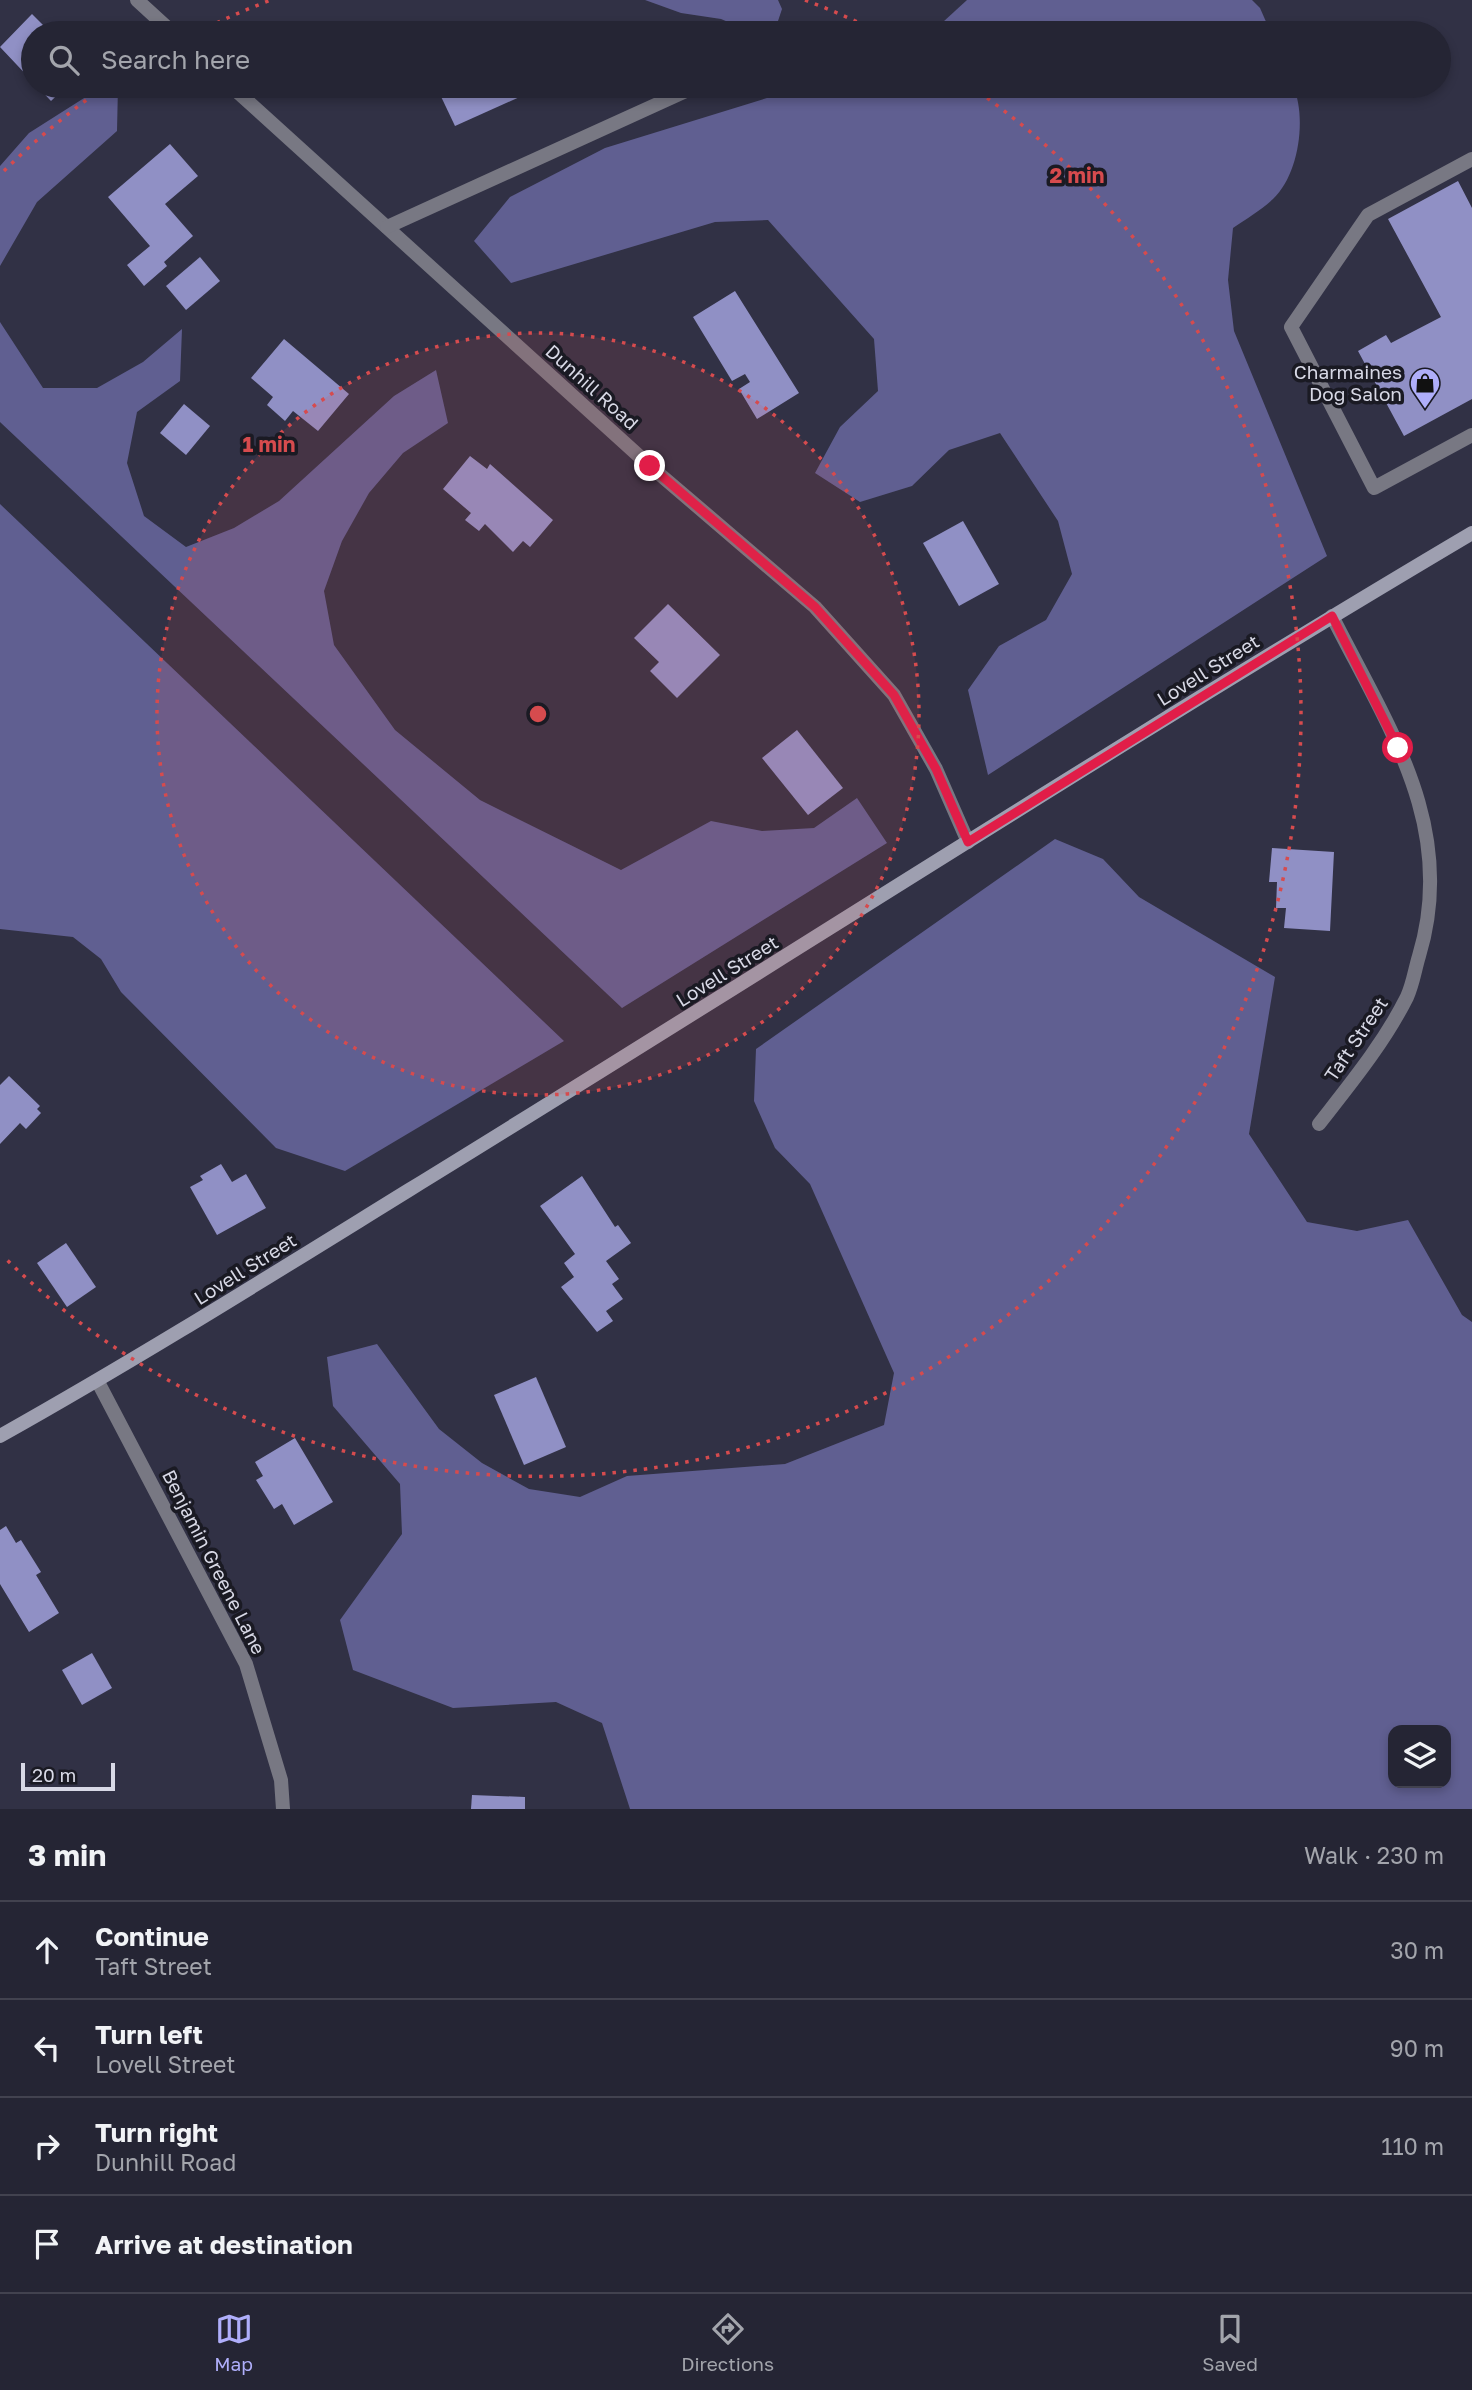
<!DOCTYPE html>
<meta charset="utf-8">
<style>
:root{--surface:#252534;--page:#2d2d3c;--text:#f1f3f6;--muted:#a3a5ac;--line:#42424f;--accent:#afaefa}
body{margin:0;font-family:"Golos Text",sans-serif;background:var(--page);color:var(--text)}
.controls{position:absolute;right:21px;bottom:21px;display:grid;overflow:hidden;border-radius:14px;box-shadow:0 4px 10px #0003}
.controls button{width:63px;height:63px;display:grid;place-items:center;padding:0;border:0;border-bottom:2px solid var(--line);background:var(--surface);color:var(--text);font:35px sans-serif}
.scale{position:absolute;left:21px;bottom:18px;width:94px;box-sizing:border-box;padding-left:7px;border:4px solid #d8d9e6;border-top:0;font-size:19px;line-height:24px;white-space:nowrap;color:#d8d9e6;-webkit-text-stroke:5px #1a1a23;paint-order:stroke}
.stop{position:absolute;width:21px;height:21px;margin:-16px;border:5px solid #e11d48;border-radius:50%;background:#fff}
.stop.end{background:#e11d48;border-color:#fff;box-shadow:0 2px 7px #0008}
.list{margin:0;padding:0;list-style:none}
h2{display:flex;justify-content:space-between;align-items:center;height:91px;margin:0;padding:0 28px;font-size:30px}
h2 small{font-size:23px;font-weight:400;color:var(--muted)}
.list li{display:grid;grid-template-columns:46px 1fr auto;gap:21px;align-items:center;box-sizing:border-box;height:98px;padding:0 28px;border-top:2px solid var(--line)}
.list b{display:block;font-size:26px;white-space:nowrap}
.list p{margin:0;font-size:23px;white-space:nowrap;color:var(--muted)}
.list em{font-size:23px;font-style:normal;color:var(--muted)}
.icon{flex:none;width:38px;height:38px;fill:none;stroke:currentColor;stroke-width:2;stroke-linecap:round;stroke-linejoin:round}
.map{position:relative;flex:none;width:1472px;height:1809px;overflow:hidden}
.search{position:absolute;background:var(--surface);box-shadow:0 4px 10px #0003;left:21px;right:21px;top:21px;height:77px;display:flex;align-items:center;gap:18px;box-sizing:border-box;padding:0 24px;border-radius:38px;color:var(--muted);font-size:26px}
.sheet{height:483px;background:var(--surface)}
nav{display:flex;justify-content:space-around;align-items:center;box-sizing:border-box;height:98px;border-top:2px solid var(--line);background:var(--surface);font-size:19px;color:var(--muted)}
nav a{display:grid;justify-items:center;gap:4px}
nav .on{color:var(--accent)}
.map>svg:first-child{display:block}
</style>
<div class="map">
<svg width="1472" height="1809" viewBox="0 0 1472 1809">
<rect width="100%" height="100%" fill="#313145"/>
<!-- forest -->
<g fill="#605f91" fill-rule="evenodd">
<polygon points="645,0 778,0 782,9 776,27 754,33 721,19 681,13"/>
<polygon points="967,0 1252,0 1260,8 1271,33 931,33"/>
<polygon points="103,86 118,86 117,131 37,202 0,266 0,166 29,133"/>
<path d="M806,86H1293C1307,117 1299,175 1273,199C1261,210 1246,219 1233,228L1228,280L1234,331L1327,556L988,775L968,690L999,646L1046,620L1072,574L1058,521L1000,433L949,450L912,486L860,502L815,473L840,427L878,391L874,339L768,220L715,222L511,283L474,241L510,197L605,148Z"/>
<polygon points="0,322 43,388 97,388 143,362 182,329 180,381 137,412 127,463 144,516 186,547 234,528 279,501 394,396 436,370 448,423 403,453 369,493 342,541 324,591 334,645 395,730 480,800 621,870 711,821 762,831 814,828 857,798 887,843 622,1008 0,422"/>
<polygon points="0,504 564,1041 345,1171 276,1148 121,992 101,959 73,937 0,929"/>
<path d="M1055,839L1103,859L1139,897L1275,977L1249,1134L1307,1222L1357,1231L1408,1220L1462,1315L1472,1322V1809H630L602,1723L556,1702L453,1708L353,1670L340,1620L402,1534L400,1484L333,1406L327,1357L377,1344L439,1429L482,1463L529,1489L580,1497L627,1476L785,1464L884,1425L894,1373L810,1184L775,1148L754,1101L756,1049ZM1393,1730H1446V1783H1393Z"/>
</g>
<!-- building -->
<g fill="#9090c5">
<polygon points="32,14 51,33 33,33 33,82 0,47"/>
<polygon points="37,86 67,86 51,101"/>
<polygon points="436,86 544,86 455,126"/>
<polygon points="170,144 198,176 165,204 193,236 164,262 167,266 144,286 127,265 150,246 108,197"/>
<polygon points="1458,181 1472,208 1472,399 1404,436 1358,351 1386,335 1391,343 1441,317 1388,219"/>
<polygon points="200,257 220,281 186,310 166,286"/>
<polygon points="735,291 799,393 757,419 739,389 750,382 745,374 732,381 693,317"/>
<polygon points="284,339 349,394 318,431 293,411 285,421 267,405 273,397 251,378"/>
<polygon points="184,404 210,426 186,455 160,433"/>
<polygon points="470,456 487,469 490,464 553,520 530,547 523,541 513,552 485,524 479,531 465,520 471,513 443,489"/>
<polygon points="963,521 999,584 959,606 923,543"/>
<polygon points="668,604 720,655 677,698 650,671 659,662 634,638"/>
<polygon points="797,730 843,788 808,815 762,758"/>
<polygon points="1272,848 1334,852 1330,931 1284,928 1286,908 1276,908 1277,882 1269,882"/>
<polygon points="9,1076 40,1106 37,1109 41,1113 26,1129 20,1123 0,1144 0,1085"/>
<polygon points="221,1164 232,1182 246,1174 266,1208 217,1235 190,1187 203,1180 200,1176"/>
<polygon points="582,1176 615,1227 618,1225 631,1243 606,1261 619,1279 612,1284 623,1299 606,1311 613,1321 597,1332 561,1287 574,1277 564,1263 575,1254 540,1206"/>
<polygon points="66,1243 96,1287 67,1307 37,1263"/>
<polygon points="536,1377 566,1447 524,1465 494,1395"/>
<polygon points="295,1438 333,1502 294,1525 282,1504 274,1509 256,1480 263,1476 255,1462"/>
<polygon points="6,1526 16,1543 21,1540 41,1572 36,1575 59,1613 29,1632 0,1584 0,1530"/>
<polygon points="92,1653 112,1688 82,1705 62,1670"/>
<polygon points="472,1795 525,1797 525,1809 471,1809"/>
</g>
<g fill="none" stroke-linecap="round" stroke-linejoin="round">
<!-- lane -->
<polyline stroke="#787883" stroke-width="14" points="1472,159 1368,215 1291,327 1374,488 1472,435"/>
<!-- street -->
<g stroke="#787883" stroke-width="14">
<polyline points="137,0 173,33"/>
<polyline points="231,86 650,466 815,607 894,695 936,769 968,842"/>
<polyline points="387,227 697,86"/>
<path d="M1319,1124C1351,1083 1384,1043 1407,997C1413,984 1415,969 1419,956C1458,827 1388,727 1332,616"/>
<polyline points="98,1382 246,1664 281,1780 283,1809"/>
</g>
<!-- secondary -->
<path stroke="#9e9fb0" stroke-width="14" d="M0,1436C139,1358 273,1274 409,1190C764,972 1114,745 1472,533"/>
</g>
<g fill="none" stroke-linecap="round" stroke-linejoin="round">
<!-- route -->
<polyline stroke="#e11d48" stroke-width="9" points="650,466 815,607 894,695 936,769 968,842 1332,616 1398,748"/>
</g>
<!-- distance rings -->
<circle cx="538" cy="714" r="381" fill="#d64b4e" fill-opacity=".12"/>
<g fill="none" stroke="#d64b4e" stroke-width="3.5" stroke-dasharray="3.5 7">
<circle cx="538" cy="714" r="381"/>
<path d="M4 171A762 762 0 0 1 106 86M198 32A762 762 0 0 1 271 0M805 0A762 762 0 0 1 878 32M970 86A762 762 0 1 1 4 1257"/>
</g>
<!-- icons -->
<defs>
<g id="shop-pin" transform="scale(1.575)"><path d="M0 17L-7.5 6A9.5 9.5 0 1 1 7.5 6Z" fill="#afaefa" stroke="#1a1a23"/><path d="M-5-2.5h2.3a2.7 3.5 0 0 1 5.4 0H5L5.5 6h-11ZM-1.5-2.5h3a1.5 2.3 0 0 0-3 0Z" fill="#111"/></g>
</defs>
<g fill-rule="evenodd">
<use href="#shop-pin" x="1425" y="383"/>
</g>
<g text-anchor="middle" stroke-width="7" stroke-linejoin="round" paint-order="stroke">
<!-- poi labels -->
<g font-size="19" fill="#d8d9e6" stroke="#1a1a23" text-anchor="end">
<text x="1402" y="379">Charmaines<tspan x="1402" dy="22">Dog Salon</tspan></text>
</g>
<!-- street labels -->
<g font-size="19" fill="#d8d9e6" stroke="#1a1a23">
<text transform="translate(592 387) rotate(42)" y="7">Dunhill Road</text>
<text transform="translate(1208 670) rotate(-32)" y="7">Lovell Street</text>
<text transform="translate(727 971) rotate(-32)" y="7">Lovell Street</text>
<text transform="translate(1356 1039) rotate(-56)" y="7">Taft Street</text>
<text transform="translate(245 1269) rotate(-32)" y="7">Lovell Street</text>
<text transform="translate(214 1562) rotate(63)" y="7">Benjamin Greene Lane</text>
</g>
</g>
<circle cx="538" cy="714" r="10" fill="#d64b4e" stroke="#1a1a23" stroke-width="3.5"/>
<g font-size="21" text-anchor="middle" font-weight="bold" fill="#d64b4e" stroke="#1a1a23" stroke-width="7" stroke-linejoin="round" paint-order="stroke">
<text x="1077" y="183">2 min</text>
<text x="269" y="452">1 min</text>
</g>
</svg>
<div class="controls">
<button><svg class="icon" aria-label="layers" viewBox="0 0 24 24"><path d="M12 4l9 5-9 5-9-5zM3 14l9 5 9-5"/></svg></button>
</div>
<div class="scale">20 m</div>
<div class="stop" style="left:1398px;top:748px"></div>
<div class="stop end" style="left:650px;top:466px"></div>
<div class="search"><svg class="icon" aria-label="search" viewBox="0 0 24 24"><circle cx="10" cy="10" r="6"/><path d="M15 15l6 6"/></svg>Search here</div>
</div>
<section class="sheet">
<h2>3 min<small>Walk · 230 m</small></h2>
<ul class="list">
<li><svg class="icon" aria-label="ahead" viewBox="0 0 24 24"><path d="M12 20V5M6 11l6-6 6 6"/></svg><div><b>Continue</b><p>Taft Street</p></div><em>30 m</em></li>
<li><svg class="icon" aria-label="left" viewBox="0 0 24 24"><path d="M17 20v-9H6M10 6l-5 5 5 5"/></svg><div><b>Turn left</b><p>Lovell Street</p></div><em>90 m</em></li>
<li><svg class="icon" aria-label="right" viewBox="0 0 24 24"><path d="M7 20v-9h11M14 6l5 5-5 5"/></svg><div><b>Turn right</b><p>Dunhill Road</p></div><em>110 m</em></li>
<li><svg class="icon" aria-label="arrive" viewBox="0 0 24 24"><path d="M6 21V4h12l-3 4 3 4H6"/></svg><div><b>Arrive at destination</b></div></li>
</ul>
</section>
<nav>
<a class="on"><svg class="icon" aria-label="map" viewBox="0 0 24 24"><path d="M3 6l6-2 6 2 6-2v14l-6 2-6-2-6 2zM9 4v14M15 6v14"/></svg>Map</a>
<a><svg class="icon" aria-label="directions" viewBox="0 0 24 24"><path d="M12 3l9 9-9 9-9-9zM9 14v-3h6M13 9l2 2-2 2"/></svg>Directions</a>
<a><svg class="icon" aria-label="saved" viewBox="0 0 24 24"><path d="M7 4h10v16l-5-4-5 4z"/></svg>Saved</a>
</nav>
